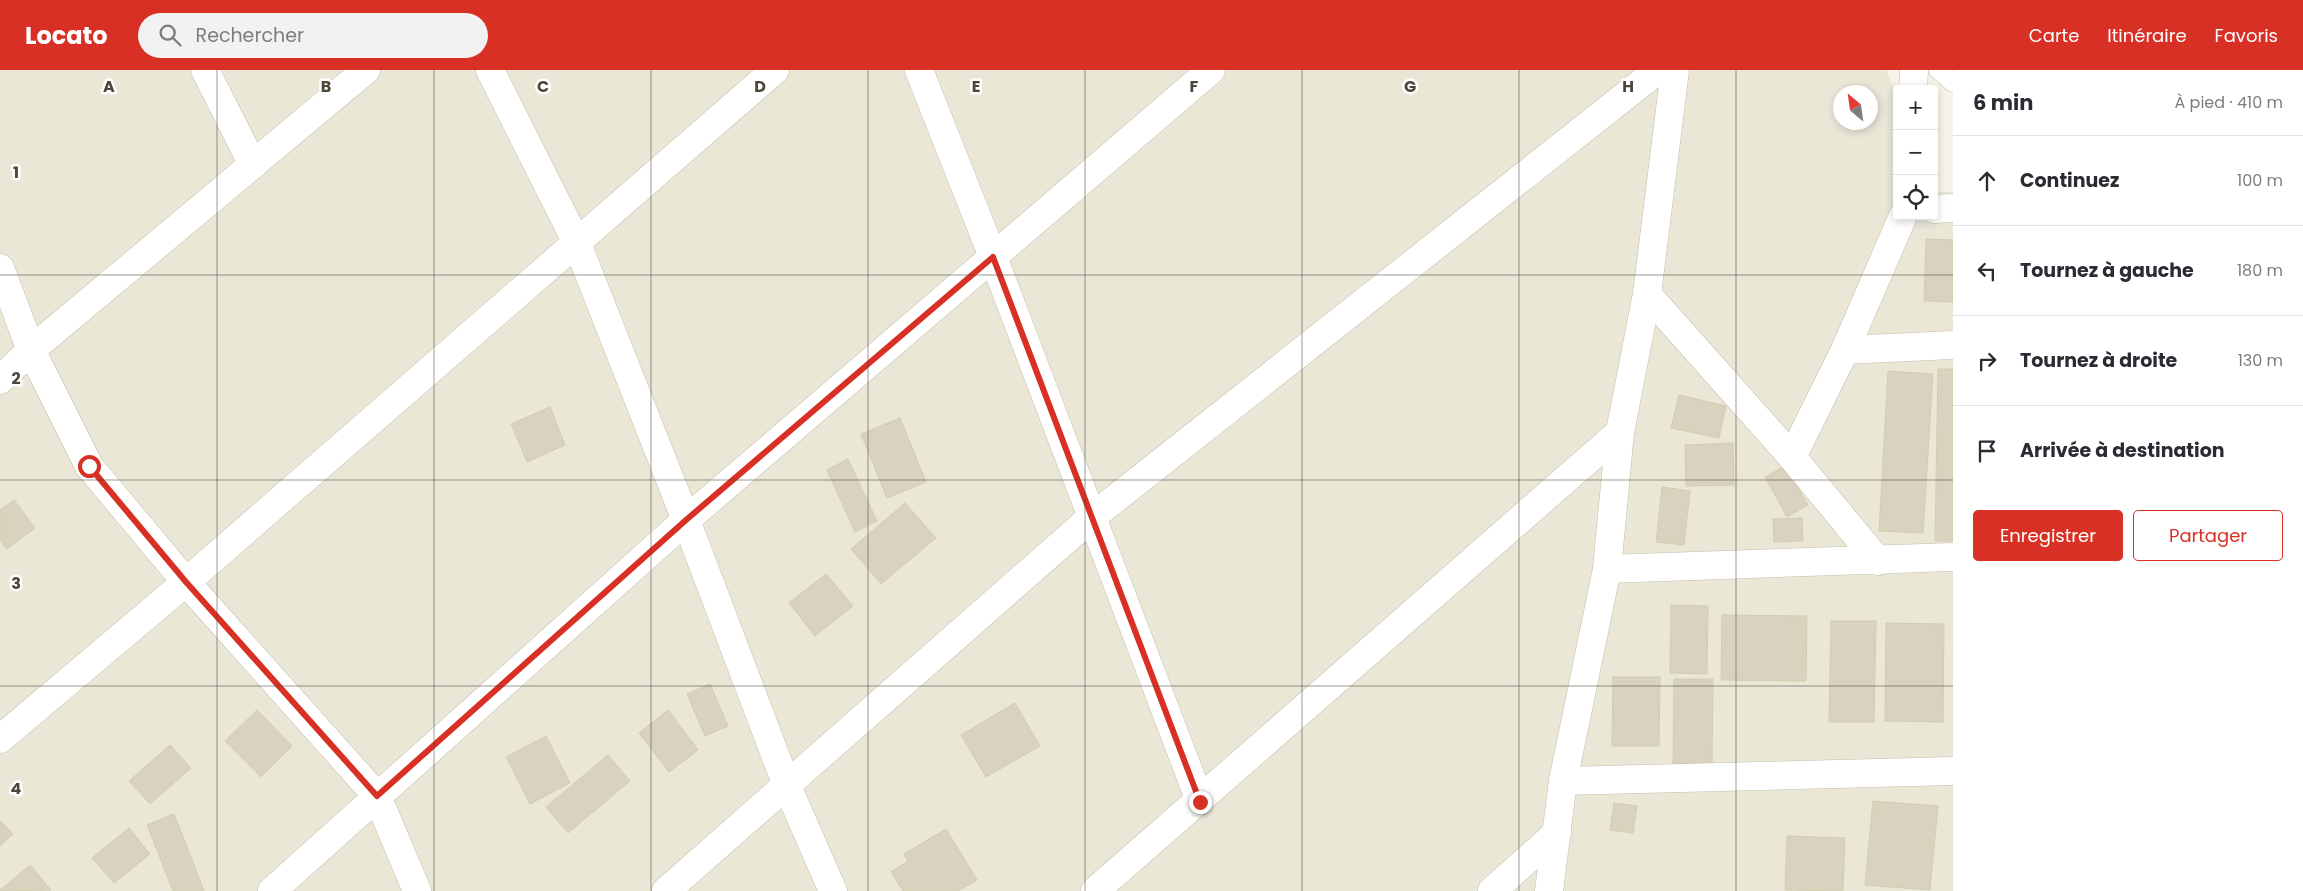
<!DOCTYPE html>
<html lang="fr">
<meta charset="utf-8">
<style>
:root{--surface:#fff;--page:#f2f2f3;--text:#2b2b33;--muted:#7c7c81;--line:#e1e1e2;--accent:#d93025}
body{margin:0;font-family:Poppins,sans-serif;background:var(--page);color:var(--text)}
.controls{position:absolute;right:15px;top:15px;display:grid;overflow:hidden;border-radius:5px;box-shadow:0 2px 8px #0003}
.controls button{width:45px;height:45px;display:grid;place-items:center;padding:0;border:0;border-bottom:1px solid var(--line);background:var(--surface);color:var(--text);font:25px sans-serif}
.compass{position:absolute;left:1833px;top:15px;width:45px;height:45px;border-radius:50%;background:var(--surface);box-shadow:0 2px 8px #0003;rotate:331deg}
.stop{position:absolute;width:15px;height:15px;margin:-11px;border:4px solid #d93025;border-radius:50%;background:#fff}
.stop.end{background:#d93025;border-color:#fff;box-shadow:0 1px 5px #0008}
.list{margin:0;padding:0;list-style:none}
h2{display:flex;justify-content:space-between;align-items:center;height:65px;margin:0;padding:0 20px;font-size:21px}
h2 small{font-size:16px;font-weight:400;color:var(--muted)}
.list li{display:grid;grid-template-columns:32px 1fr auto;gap:15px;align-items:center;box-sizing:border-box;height:90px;padding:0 20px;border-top:1px solid var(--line)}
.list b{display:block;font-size:19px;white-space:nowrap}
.list em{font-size:16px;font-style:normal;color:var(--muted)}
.actions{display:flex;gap:10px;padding:15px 20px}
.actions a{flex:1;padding:11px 0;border:1px solid var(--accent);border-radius:5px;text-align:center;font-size:18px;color:var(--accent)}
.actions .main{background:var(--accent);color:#fff}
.icon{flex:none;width:28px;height:28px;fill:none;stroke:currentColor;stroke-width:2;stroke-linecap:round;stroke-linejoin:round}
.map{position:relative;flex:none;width:1953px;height:821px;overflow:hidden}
header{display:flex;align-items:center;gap:30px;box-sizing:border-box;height:70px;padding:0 25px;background:var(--accent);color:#fff}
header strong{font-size:24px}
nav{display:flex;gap:28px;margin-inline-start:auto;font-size:18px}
.search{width:350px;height:45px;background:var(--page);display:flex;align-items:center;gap:12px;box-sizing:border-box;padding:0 18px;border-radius:28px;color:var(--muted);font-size:19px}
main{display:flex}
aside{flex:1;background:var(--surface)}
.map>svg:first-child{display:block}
</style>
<header>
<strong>Locato</strong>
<div class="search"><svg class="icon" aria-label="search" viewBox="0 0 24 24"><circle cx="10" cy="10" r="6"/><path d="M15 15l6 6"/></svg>Rechercher</div>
<nav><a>Carte</a><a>Itinéraire</a><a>Favoris</a></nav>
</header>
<main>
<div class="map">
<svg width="1953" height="821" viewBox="0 0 1953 821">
<rect width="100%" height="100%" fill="#f6f4ea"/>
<!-- residential -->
<path fill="#eae7d7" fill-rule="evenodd" d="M0,0H1887L1897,30V146H1934V122H1953V821H0ZM1840,22H1870V52H1840Z"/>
<!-- building -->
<g fill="#d9d2be" stroke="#d4ccb0">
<polygon points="1926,169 1953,170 1953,232 1924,231"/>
<polygon points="1938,299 1953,299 1953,471 1935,471"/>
<polygon points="1888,301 1933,304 1923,463 1879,461"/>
<polygon points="1679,325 1726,336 1719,368 1671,358"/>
<polygon points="550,337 565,375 527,392 511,354"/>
<polygon points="900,348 926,412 887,428 861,364"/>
<polygon points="1733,373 1734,415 1686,416 1685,375"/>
<polygon points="848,389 877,451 855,462 827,400"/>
<polygon points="1785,396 1808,435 1787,447 1765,407"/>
<polygon points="1662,417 1690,421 1684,475 1656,472"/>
<polygon points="14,430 35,458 7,479 0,470 0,440"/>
<polygon points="905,433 936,468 881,514 851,479"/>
<polygon points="1802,448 1803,471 1774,472 1773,449"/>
<polygon points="826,504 853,536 815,566 789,533"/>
<polygon points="1671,535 1708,536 1707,604 1670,603"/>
<polygon points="1722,545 1807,546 1806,611 1721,610"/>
<polygon points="1831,551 1876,551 1874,652 1829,652"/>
<polygon points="1886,553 1944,554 1943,652 1885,651"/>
<polygon points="1613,607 1660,607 1659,676 1612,676"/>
<polygon points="1674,609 1713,609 1712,694 1673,694"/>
<polygon points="710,614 728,656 705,666 687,624"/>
<polygon points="1015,633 1040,676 986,707 961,665"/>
<polygon points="257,640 292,676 261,707 225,671"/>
<polygon points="668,640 698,680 669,702 639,663"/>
<polygon points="546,666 570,713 530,734 506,687"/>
<polygon points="170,675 191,698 150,734 129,711"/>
<polygon points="608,685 630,711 568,763 546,737"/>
<polygon points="1873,731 1938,736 1930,820 1865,815"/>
<polygon points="1614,733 1637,736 1633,763 1610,760"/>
<polygon points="174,744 204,821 173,821 147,755"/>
<polygon points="0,750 13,764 0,776"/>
<polygon points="129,758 150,784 114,813 92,788"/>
<polygon points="946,759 977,810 958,821 903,821 891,802 908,791 904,784"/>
<polygon points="1787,766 1845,768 1843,821 1785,820"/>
<polygon points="30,795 51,820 0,821 0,820"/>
</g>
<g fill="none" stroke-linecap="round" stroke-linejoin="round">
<!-- lane casing -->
<g stroke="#c3beab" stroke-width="19">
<polyline id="lane" points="1938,0 1953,13"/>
</g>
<!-- street casing -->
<g stroke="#c3beab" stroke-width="29">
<g id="street">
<polyline points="205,0 253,95"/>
<polyline points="490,0 576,171 686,450 787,716 833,821"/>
<polyline points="919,0 993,187 1200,731"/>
<polyline points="1913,19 1914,0"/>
<polyline points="1934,139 1953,138"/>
<polyline points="0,198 31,280 89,396 186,512 377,726 417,821"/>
<polyline points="1647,224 1792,387 1878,491"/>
<polyline points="1845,280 1953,275"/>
<polyline points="0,310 31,280 366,0"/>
<polyline points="1792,387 1845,280 1903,146"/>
<polyline points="1607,499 1953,487"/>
<polyline points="0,669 186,512 775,0"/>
<polyline points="1563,711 1953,701"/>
<polyline points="272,821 686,450 1211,0"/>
<polyline points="666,821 1092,447 1658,0"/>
<polyline points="1095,821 1620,362"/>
<polyline points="1492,821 1557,763"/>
<polyline points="1549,821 1563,711 1607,499 1620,362 1647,224 1675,0"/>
</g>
</g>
<!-- lane -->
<use href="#lane" stroke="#fff" stroke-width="18"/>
<!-- street -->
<use href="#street" stroke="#fff" stroke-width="28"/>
</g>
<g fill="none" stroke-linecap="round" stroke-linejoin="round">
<!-- route -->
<polyline stroke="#d93025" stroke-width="6" points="89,396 186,512 377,726 686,450 993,187 1200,732"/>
</g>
<!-- grid -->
<path fill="none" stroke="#4b4637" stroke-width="1" stroke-opacity="0.55" d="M217,0V821M434,0V821M651,0V821M868,0V821M1085,0V821M1302,0V821M1519,0V821M1736,0V821M0,205H1953M0,410H1953M0,616H1953"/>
<g font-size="16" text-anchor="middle" font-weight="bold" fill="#4b4637" stroke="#fff" stroke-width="5" stroke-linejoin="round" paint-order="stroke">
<text x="109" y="22">A</text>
<text x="326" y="22">B</text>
<text x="543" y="22">C</text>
<text x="760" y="22">D</text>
<text x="976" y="22">E</text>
<text x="1194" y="22">F</text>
<text x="1410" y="22">G</text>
<text x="1628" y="22">H</text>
<text x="16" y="108">1</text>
<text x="16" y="314">2</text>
<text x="16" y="519">3</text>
<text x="16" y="724">4</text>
</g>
</svg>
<div class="controls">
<button>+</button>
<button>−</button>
<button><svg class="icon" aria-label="locate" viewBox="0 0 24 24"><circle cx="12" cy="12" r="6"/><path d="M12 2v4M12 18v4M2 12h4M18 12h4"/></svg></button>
</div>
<svg class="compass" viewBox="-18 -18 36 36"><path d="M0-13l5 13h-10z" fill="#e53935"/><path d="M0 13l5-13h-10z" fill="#7c7c81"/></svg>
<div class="stop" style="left:89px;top:396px"></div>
<div class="stop end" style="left:1200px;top:732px"></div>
</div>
<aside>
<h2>6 min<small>À pied · 410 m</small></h2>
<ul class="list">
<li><svg class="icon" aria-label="ahead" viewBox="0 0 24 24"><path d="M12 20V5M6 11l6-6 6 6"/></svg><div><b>Continuez</b></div><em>100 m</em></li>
<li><svg class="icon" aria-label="left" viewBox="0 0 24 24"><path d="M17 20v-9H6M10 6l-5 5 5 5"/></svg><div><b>Tournez à gauche</b></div><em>180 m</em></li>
<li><svg class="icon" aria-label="right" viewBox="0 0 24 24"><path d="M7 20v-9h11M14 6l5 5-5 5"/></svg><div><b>Tournez à droite</b></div><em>130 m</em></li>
<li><svg class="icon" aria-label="arrive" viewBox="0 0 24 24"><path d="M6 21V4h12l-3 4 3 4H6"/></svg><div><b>Arrivée à destination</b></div></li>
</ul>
<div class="actions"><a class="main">Enregistrer</a><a>Partager</a></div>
</aside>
</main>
